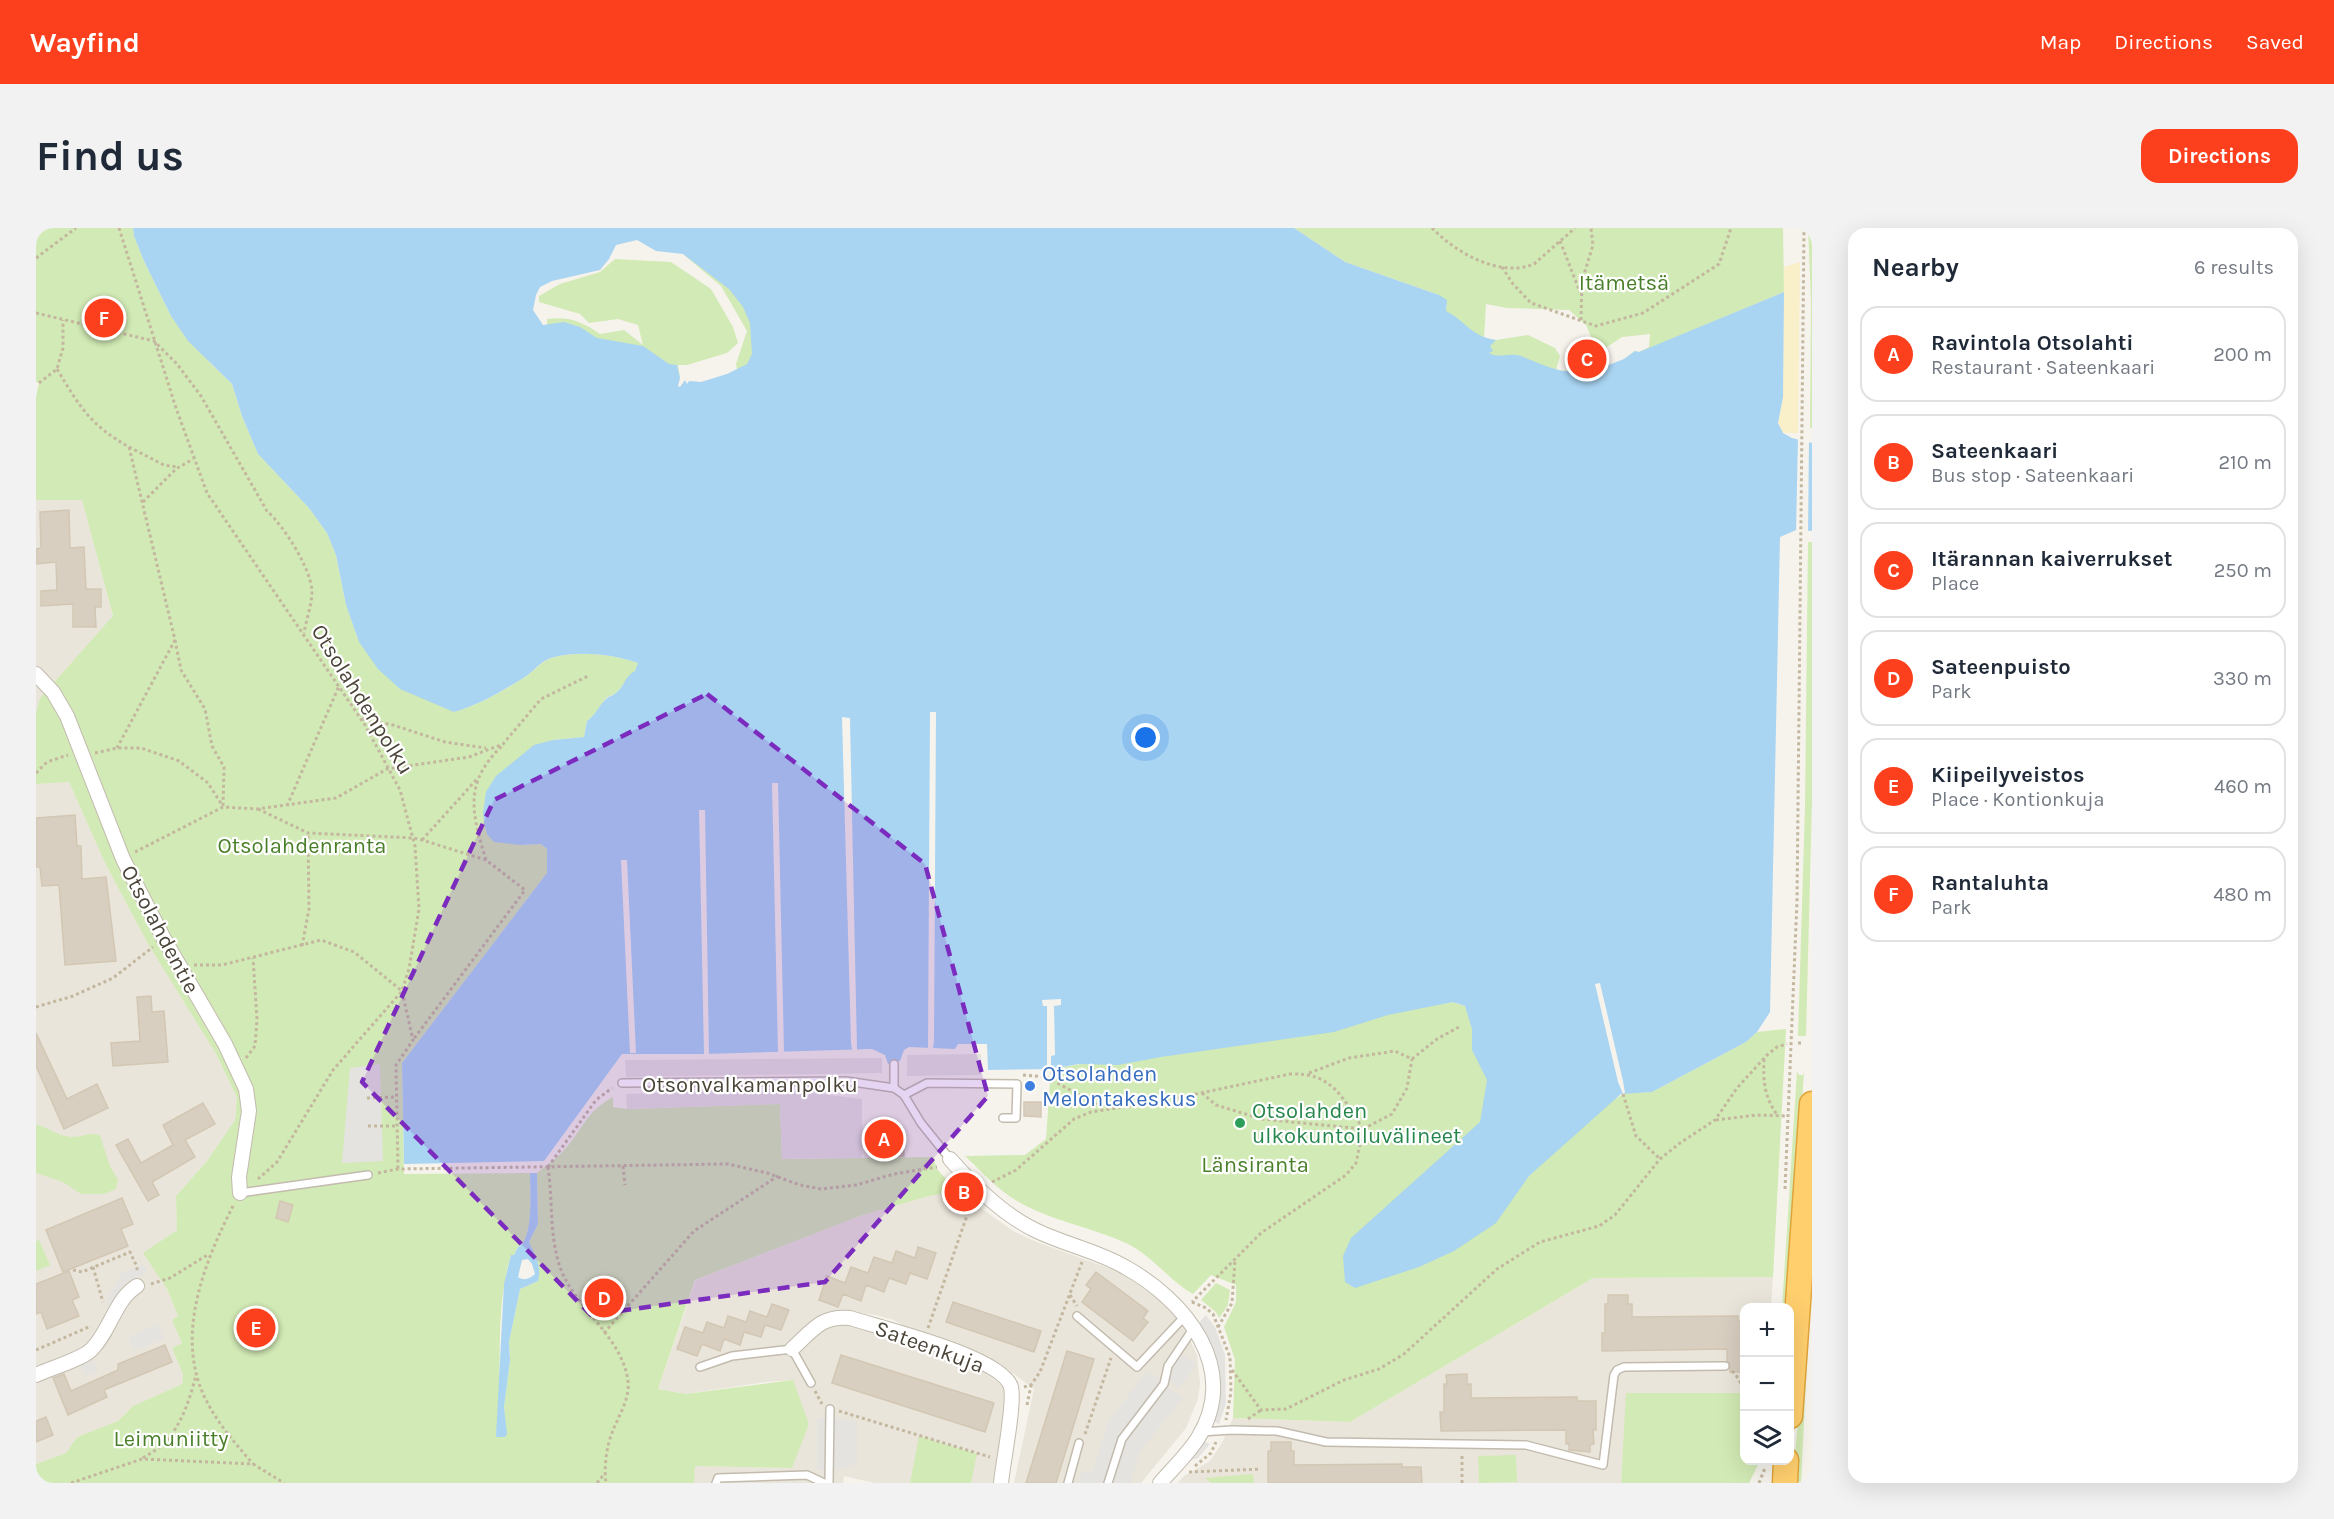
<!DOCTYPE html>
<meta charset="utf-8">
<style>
:root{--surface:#fff;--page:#f2f2f3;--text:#1f2937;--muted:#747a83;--line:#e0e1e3;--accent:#fc3f1d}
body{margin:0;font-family:Karla,sans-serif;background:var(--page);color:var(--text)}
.controls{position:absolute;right:18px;bottom:18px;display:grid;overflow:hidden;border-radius:12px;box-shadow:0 6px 24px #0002}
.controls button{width:54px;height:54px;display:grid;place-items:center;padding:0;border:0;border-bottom:2px solid var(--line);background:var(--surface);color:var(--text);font:30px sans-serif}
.you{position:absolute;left:1110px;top:510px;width:21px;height:21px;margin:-15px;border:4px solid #fff;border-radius:50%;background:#1a73e8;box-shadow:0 0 0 9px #1a73e833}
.badge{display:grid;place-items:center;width:39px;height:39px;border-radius:50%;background:var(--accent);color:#fff;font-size:20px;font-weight:700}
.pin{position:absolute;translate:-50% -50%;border:3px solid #fff;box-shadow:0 2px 6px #0006}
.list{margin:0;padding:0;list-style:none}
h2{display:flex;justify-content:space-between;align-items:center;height:78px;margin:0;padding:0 24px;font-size:26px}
h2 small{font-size:20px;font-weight:400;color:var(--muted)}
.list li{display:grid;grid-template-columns:39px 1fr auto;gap:18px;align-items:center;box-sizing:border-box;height:96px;margin:0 12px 12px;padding:0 12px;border:2px solid var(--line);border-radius:18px}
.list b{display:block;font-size:22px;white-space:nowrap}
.list p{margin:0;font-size:20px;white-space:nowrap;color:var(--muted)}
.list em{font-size:20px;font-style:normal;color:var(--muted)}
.icon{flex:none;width:33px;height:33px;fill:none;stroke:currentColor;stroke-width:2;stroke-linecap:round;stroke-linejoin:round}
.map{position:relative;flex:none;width:1776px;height:1255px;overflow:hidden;border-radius:18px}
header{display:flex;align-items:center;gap:36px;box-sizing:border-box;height:84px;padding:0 30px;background:var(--accent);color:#fff}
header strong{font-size:28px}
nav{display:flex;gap:33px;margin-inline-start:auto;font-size:21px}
.intro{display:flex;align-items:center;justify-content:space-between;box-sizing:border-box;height:144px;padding:0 36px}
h1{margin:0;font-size:42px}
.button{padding:15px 27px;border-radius:18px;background:var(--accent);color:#fff;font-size:21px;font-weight:700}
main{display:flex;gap:36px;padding:0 36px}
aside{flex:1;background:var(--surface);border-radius:18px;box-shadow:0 6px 24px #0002}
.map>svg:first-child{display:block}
</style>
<header>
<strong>Wayfind</strong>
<nav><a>Map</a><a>Directions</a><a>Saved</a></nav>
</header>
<div class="intro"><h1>Find us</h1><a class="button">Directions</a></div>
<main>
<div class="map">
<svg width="1776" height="1255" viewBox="0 0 1776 1255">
<rect width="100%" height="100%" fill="#f6f3ec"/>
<!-- residential -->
<g fill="#eae5da">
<polygon points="46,271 77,389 4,470 0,485 0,272"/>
<polygon points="33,554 69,635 112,716 180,826 201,870 199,892 171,933 140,968 141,1002 108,1025 131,1061 142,1088 136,1092 146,1115 136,1120 147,1146 146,1156 97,1178 82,1193 41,1209 30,1225 0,1236 0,556"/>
<polygon points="921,963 977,1003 998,1013 1083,1044 1123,1071 1147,1097 1161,1127 1164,1155 1162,1171 1150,1200 1105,1255 978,1255 998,1161 962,1134 871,1100 858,1092 840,1087 814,1084 778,1105 799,1096 814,1096 829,1100 942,1139 965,1157 970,1166 970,1189 957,1255 839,1255 808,1248 807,1255 658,1255 658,1238 756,1240 757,1152 730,1154 650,1166 622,1161 660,1052 824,988 893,968"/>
<polygon points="1737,1049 1735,1079 1708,1080 1708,1165 1591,1166 1585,1255 1142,1255 1148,1248 1174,1233 1186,1215 1197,1190 1314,1194 1557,1050"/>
</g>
<!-- green -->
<g fill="#d2eab5">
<path d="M0,0H97L98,8L108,33L135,88L175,136L196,156L206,188L222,226L273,280L291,305L300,327L310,377L323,414L418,484C444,477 467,463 489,449C497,444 506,433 515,430C542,422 577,426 603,435L599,443L580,465L570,470L557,489L551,493L548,509L517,512L484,617L505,616L511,621V645L366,835L368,946L494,945C494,962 498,1012 482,1019L478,1027H475C457,1086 468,1151 460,1209H469L470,1200L468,1179L474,1132L473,1114L484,1061L502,1053L493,1014L502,996L501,945C510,937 522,930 530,920C548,899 550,884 577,869V879L591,881L744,876L746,931L898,929L900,940L921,963L893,968L824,988L659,1052L622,1161L650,1166L757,1152L773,1196L756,1240L659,1238L658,1255H0V1236L30,1225L41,1209L82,1193L97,1178L146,1156L147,1146L136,1120L146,1115L136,1092L142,1088L131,1061L107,1025L141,1002L140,968L171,933L199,892L201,870L180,826L112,716L69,635L33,554L0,556V485L4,470L77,388L46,272H0V169L3,155L0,154Z"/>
<polygon points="1258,0 1747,0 1748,64 1588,131 1599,123 1603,124 1613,119 1614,106 1586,109 1562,125 1550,97 1533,82 1471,80 1450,76 1448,110 1460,112 1492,107 1519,120 1524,128 1520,142 1531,143 1540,141 1540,180 1405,101 1411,77 1403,67 1309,34"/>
<polygon points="1772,0 1776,0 1776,200 1774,200 1775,73"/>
<polygon points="647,26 698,55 727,118 702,147 700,136 711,103 685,58"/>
<path d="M579,31L635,34L675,61L697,99L702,115L691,125L651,137H642L644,150L639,144L511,99V91C533,88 547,94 564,106L588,102L607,117L602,97L582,91L553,95L544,86L503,74V68L524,56L564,44Z"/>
<polygon points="1772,314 1776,314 1776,573 1770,808 1762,808 1769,579"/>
<path d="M1417,774L1429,778L1578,872L1589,865L1616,864L1710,814L1721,804L1750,801L1737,1049L1557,1050L1314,1194L1197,1190L1199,1132L1188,1099L1200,1074V1057L1175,1047L1157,1066C1134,1053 1116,1028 1092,1016C1056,999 1015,993 981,973C962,962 945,943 929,928L989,927L1010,911L1015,841Z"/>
<polygon points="1761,843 1763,847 1767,847 1768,844 1766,874 1753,1079 1746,1080"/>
<path d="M0,896C12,900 24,909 36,909C48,909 51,904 64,907L73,936L82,952L80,961L68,966H45L27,954L0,945Z"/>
<polygon points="3,1012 14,1037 0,1043 0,1013"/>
<polygon points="1180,1055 1194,1062 1192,1077 1183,1090 1180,1084 1165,1072"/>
<polygon points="1774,1072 1765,1255 1756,1255"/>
<polygon points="1590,1165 1708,1165 1708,1232 1724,1233 1713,1255 1585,1255"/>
<polygon points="883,1208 941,1226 935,1255 874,1255"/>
<polygon points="1480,1227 1481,1254 1443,1255 1442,1228"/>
<polygon points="1217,1246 1218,1255 1175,1255 1169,1250"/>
</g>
<!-- sand -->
<polygon fill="#f9efc9" points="1764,34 1762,205 1747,205 1742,195 1747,169 1748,39"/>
<!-- parking -->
<g fill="#e5e3e0">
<polygon points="945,826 945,847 871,848 871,827"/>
<polygon points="846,830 846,845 590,849 589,832"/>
<polygon points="344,836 347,933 306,935 314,840"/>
<polygon points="744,861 826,871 826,930 746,931 744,876 591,881 590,866"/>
<polygon points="108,1036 111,1045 90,1054 74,1082 70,1073 86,1045"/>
<polygon points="1170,1087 1179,1099 1189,1127 1190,1175 1183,1196 1171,1190 1176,1169 1159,1099"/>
<polygon points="122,1096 128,1111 98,1123 92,1109"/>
<polygon points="1142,1124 1161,1136 1143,1160 1129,1150"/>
<polygon points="57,1132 62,1143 49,1148 44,1137"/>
<polygon points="1112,1143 1146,1170 1103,1225 1095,1255 1043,1255 1046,1244 1057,1243 1072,1193"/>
<polygon points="794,1188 821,1194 821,1236 794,1244 781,1241 781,1191"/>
<polygon points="1162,1210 1174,1216 1162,1230 1153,1233"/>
</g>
<!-- water -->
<g fill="#a9d4f2" fill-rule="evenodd">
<path d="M97,0H1258L1309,34L1403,67L1411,72L1410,83C1430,93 1434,108 1460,112L1454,118L1457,123L1453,125C1463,131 1473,124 1485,128C1495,132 1520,143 1530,143C1536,143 1544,140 1548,138L1555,144L1588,131L1599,123L1603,124L1748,64L1747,169L1742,195L1747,205L1756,210L1776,215V303L1760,302L1744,309L1734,784L1721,804L1710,814L1616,864L1585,866L1493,948L1460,995L1418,1023L1383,1039L1319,1060L1309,1054L1307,1028L1315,1010L1444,894L1451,852L1436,822V801L1429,778L1417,774L1352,787L1298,804L1125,829L1082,837L1043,836L1015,841L952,842L951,816H922L919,821L873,819L868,822L864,833L852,836L849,827L836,821L668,826H586L508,933L368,936L366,835L511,645V621L505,616L484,617L458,614L451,606L448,594L447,585L450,564L460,548L498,517L517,512L548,509L551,493C559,488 562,479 569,472C572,468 577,468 581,464C589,457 589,448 599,443L602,435C578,426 541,422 515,430C505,433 497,444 489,449C466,463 444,477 418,484L364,461L342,441L323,414L310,377L300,327L291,305L273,280L222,226L206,188L196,156L152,113L135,88L108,33L98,8ZM601,12L620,23L647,26L693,61L707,79L714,95L716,126L711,136L691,146L665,154L653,153L651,156L649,152L644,159L642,158L644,150L641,137L633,136L607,118L561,110L544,99L528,94L507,97L497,82L500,67L504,59L516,53L564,42L573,31L580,17Z"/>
<path d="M494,945H501L502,996L493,1014C499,1028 506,1037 502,1053L484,1061L473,1114L474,1132L468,1179L471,1206L469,1209H460L468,1056L475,1027H478L482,1019C498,1012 494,961 494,945ZM492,1031L496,1036L499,1046C493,1051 488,1053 482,1049L486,1032Z"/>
</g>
<!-- pier -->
<g fill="#f6f3ec">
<polygon points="1762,209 1773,211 1772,306 1760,305"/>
<polygon points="894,484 900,484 898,813 897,820 892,820"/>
<polygon points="806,489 814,490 821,822 816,822 815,815"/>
<polygon points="736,555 742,555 748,824 742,824"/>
<polygon points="663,582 669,582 673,826 668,826"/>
<polygon points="585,632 591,632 600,825 594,825"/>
<polygon points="1564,755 1587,853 1589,865 1587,866 1582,854 1559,756"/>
<polygon points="1025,771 1025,777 1018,778 1019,827 1015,828 1015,841 1011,841 1011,778 1007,778 1006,772"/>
</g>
<!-- building -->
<g fill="#d8cfc1" stroke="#d3c7b4" stroke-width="1.5">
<polygon points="33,282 34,320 48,319 50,361 65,361 65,379 59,379 60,399 37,399 37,376 5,378 5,363 21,362 20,334 0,336 0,321 5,320 4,284"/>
<polygon points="39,587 41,618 45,618 46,651 70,649 80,733 29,737 23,657 6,658 4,639 0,639 0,590"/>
<polygon points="115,768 116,784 128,783 132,834 77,838 75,815 104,813 101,769"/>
<polygon points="0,805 31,871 61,856 72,880 28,901 0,838"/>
<polygon points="988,874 1005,874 1005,889 988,888"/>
<polygon points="167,875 179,896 149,912 159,929 116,954 123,967 112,973 80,917 92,911 105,935 137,917 127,897"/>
<polygon points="867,900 868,928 839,929 839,922 829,922 829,901"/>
<polygon points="86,970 97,996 85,1001 92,1018 27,1044 10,1002"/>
<polygon points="244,973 257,977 252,994 240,990"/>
<polygon points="882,1019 900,1025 891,1051 874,1045 870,1056 853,1050 848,1064 830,1057 825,1073 807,1066 802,1079 783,1072 791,1048 809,1055 815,1039 832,1045 838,1029 856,1035 860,1023 879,1030"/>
<polygon points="33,1043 43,1069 36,1072 43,1088 11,1101 5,1084 0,1086 0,1056"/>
<polygon points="1060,1044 1112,1083 1107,1090 1112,1094 1097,1113 1046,1074 1055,1061 1050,1057"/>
<polygon points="1572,1067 1592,1067 1592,1076 1596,1076 1596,1089 1702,1088 1702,1093 1708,1093 1708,1144 1694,1144 1694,1135 1691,1133 1691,1121 1566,1123 1566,1105 1569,1105 1569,1076 1572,1076"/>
<polygon points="917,1074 1005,1103 998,1124 910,1094"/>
<polygon points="736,1076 753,1082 745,1102 729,1097 725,1109 708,1104 704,1117 688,1111 684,1123 666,1116 661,1128 641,1121 649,1099 667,1105 671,1094 688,1100 692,1088 710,1094 714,1083 731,1089"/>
<polygon points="129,1117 136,1134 68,1162 71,1169 32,1187 17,1150 28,1146 35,1163 82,1142 82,1136"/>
<polygon points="1031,1123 1058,1131 1020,1255 990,1255"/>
<polygon points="805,1127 958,1175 949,1204 796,1155"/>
<polygon points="1431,1146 1431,1156 1435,1156 1435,1170 1541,1169 1541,1173 1560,1173 1560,1202 1557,1202 1558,1216 1554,1217 1554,1224 1533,1222 1533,1215 1530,1216 1530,1202 1405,1203 1404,1184 1408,1184 1408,1156 1411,1156 1410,1147"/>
<polygon points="10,1189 17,1207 0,1214 0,1193"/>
<polygon points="1235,1214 1255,1214 1255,1223 1258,1223 1258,1237 1366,1236 1366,1239 1385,1239 1386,1255 1232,1255 1232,1223 1235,1223"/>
</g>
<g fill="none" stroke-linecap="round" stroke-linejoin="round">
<!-- service casing -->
<g stroke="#c2bbae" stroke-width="10">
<g id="service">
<polyline points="586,855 810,853 858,860 868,867 885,895 914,931"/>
<polyline points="858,860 858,836"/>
<polyline points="868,867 891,855 981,856 980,890 967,890"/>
<polyline points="204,965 332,947"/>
<polyline points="1041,1088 1101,1139 1150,1087"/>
<polyline points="664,1139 696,1128 756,1121 775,1155"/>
<polyline points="1165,1204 1196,1202 1241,1203 1290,1214 1490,1217 1567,1237 1578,1147 1581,1142 1588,1139 1689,1138"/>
<polyline points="680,1255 682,1250 771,1247 788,1255"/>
<polyline points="793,1255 794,1181"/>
<polyline points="1032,1255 1043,1215"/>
<polyline points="1072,1255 1086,1211 1128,1156 1132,1138 1157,1101"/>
</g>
</g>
<!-- minor casing -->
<g stroke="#c2bbae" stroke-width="16">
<g id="minor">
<polyline points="0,446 17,464 31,488 87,631 128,711 189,816 210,861 213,883 203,949 204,965"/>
<path d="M914,931C937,957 965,985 997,1001C1026,1016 1060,1022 1089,1039C1149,1072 1205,1140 1162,1210C1152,1226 1137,1240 1124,1255"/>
<path d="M756,1121C776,1103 785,1087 814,1090C845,1100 967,1129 975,1159C979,1176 967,1234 965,1255"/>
<path d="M0,1147C15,1140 44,1132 55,1122C74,1104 79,1071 101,1058"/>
</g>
</g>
<!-- motorway casing -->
<g stroke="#e0a43c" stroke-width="27">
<g id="motorway">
<polyline points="1754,1188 1776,876"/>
<polyline points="1749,1255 1750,1232"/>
</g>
</g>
<!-- path -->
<g stroke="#c4b79f" stroke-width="3" stroke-dasharray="3 3" stroke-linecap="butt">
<polyline points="83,0 140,180 171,265 329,497 364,562 379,618 383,681 373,741 366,763 297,842 241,934 222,951"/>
<path d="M1396,0C1420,25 1464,50 1498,36L1539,0"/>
<polyline points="1524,13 1544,64"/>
<polyline points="0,30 40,0"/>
<polyline points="1466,39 1477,56 1495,75 1560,98 1607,85 1683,36 1695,0"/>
<path d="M0,85L118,113L141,136L165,168L231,283C248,298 275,341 276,363C276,377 270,392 268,405"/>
<polyline points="1545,92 1546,53 1557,17 1555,0"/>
<path d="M21,141C44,179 54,197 93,219L139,412L81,520"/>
<polyline points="3,155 21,141 27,120 27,92"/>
<polyline points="93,219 128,237 141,239"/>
<polyline points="107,274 140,241 157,231"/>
<polyline points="139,412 145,442 169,481 176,518 188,539 187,579"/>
<polyline points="326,491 357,497 409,514 450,520"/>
<polyline points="59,525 81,520 105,520 143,533 172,555 186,577"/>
<polyline points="0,545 11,534 32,527"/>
<polyline points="251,578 303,458"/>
<polyline points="222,581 272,605 378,610 386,612 450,632 489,662 377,812"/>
<polyline points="386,612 441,551"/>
<polyline points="99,624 187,579 221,581 300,570 351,541 433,529 467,516 505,471 554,447"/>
<path d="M450,632C436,586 427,555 466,518"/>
<polyline points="266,718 273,681 272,605"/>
<polyline points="158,737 186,737 285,712 318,724 366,763 377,812 360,837 362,941"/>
<polyline points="0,779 37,768 77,750 117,719"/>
<polyline points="1762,815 1768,815"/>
<polyline points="210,830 219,818 221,791 217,730"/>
<path d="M1728,831C1727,853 1728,869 1742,888"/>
<polyline points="1273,845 1313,830 1359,823 1376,831 1401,811 1423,799"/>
<polyline points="987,847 1010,849 1068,880"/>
<polyline points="1166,865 1180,877 1226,891 1327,901 1356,886 1371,860 1376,831"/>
<polyline points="1587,866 1600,908 1624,931"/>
<polyline points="331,870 361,869"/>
<polyline points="1680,892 1720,887 1752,888"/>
<polyline points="332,898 361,898"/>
<polyline points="587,938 589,957"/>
<path d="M512,939C517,972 513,1007 524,1039C539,1081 586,1108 592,1153C594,1172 582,1188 576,1205C570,1220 568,1240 570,1255"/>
<polyline points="512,939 560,872 576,860"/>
<polyline points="342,945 362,941 692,936 731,945 764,957 785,961 820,957 858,946 901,939"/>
<path d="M956,954L980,942L1038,891L1055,884L1132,872L1254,846C1296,844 1307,870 1327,901L1320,935L1310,947L1225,1005L1156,1074"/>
<polyline points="1749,961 1761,673 1768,0"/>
<path d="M197,978C168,1035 138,1109 170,1172C182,1196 200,1216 217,1236"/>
<polyline points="57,1039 67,1074"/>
<polyline points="37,1042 46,1044 94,1024 101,1039 101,1045"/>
<polyline points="115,1056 134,1050 173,1026"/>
<polyline points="1034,1067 1041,1078"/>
<polyline points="1156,1074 1170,1080 1177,1086 1194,1129 1195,1164 1190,1192"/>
<polyline points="1182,1099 1196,1075 1199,1032"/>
<polyline points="892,1100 936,973"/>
<polyline points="568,1105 658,1003 742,948"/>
<polyline points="0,1122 55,1098"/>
<polyline points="1196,1142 1225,1182 1250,1181 1308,1152 1343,1141 1368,1126 1461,1041 1504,1014 1563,998 1579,987 1624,931 1644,915 1679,892 1701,860 1731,827 1741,819 1751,816"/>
<polyline points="1696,1143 1700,1147 1708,1161"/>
<polyline points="988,1159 995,1157 1004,1144 1046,1034"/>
<polyline points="779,1163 786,1176"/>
<polyline points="991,1177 995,1157"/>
<polyline points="803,1183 954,1229"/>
<polyline points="1212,1191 1225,1182"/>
<polyline points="1049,1206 1075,1130"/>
<path d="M107,1230C114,1225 122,1222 127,1216C145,1199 154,1171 160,1147"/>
<polyline points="1159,1238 1175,1225 1180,1214"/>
<polyline points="1153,1244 1225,1241"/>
<polyline points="35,1255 106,1231 217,1236 248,1255"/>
<polyline points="561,1255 569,1245"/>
<polyline points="1426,1255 1426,1227"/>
<polyline points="1723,1255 1729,1240"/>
</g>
<!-- service -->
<use href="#service" stroke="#fff" stroke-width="7"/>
<!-- minor -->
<use href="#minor" stroke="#fff" stroke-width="14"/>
<!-- motorway -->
<use href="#motorway" stroke="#ffcf6e" stroke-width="24"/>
</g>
<!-- marked area -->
<path fill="#7b2cbf" fill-opacity="0.2" stroke="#7b2cbf" stroke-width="4.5" stroke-dasharray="12 8" stroke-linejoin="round" d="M671,466L889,636L952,868L789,1054L555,1087L326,854L458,572Z"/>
<!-- markers -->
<circle fill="#3f7fe0" stroke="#fff" stroke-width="2" cx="994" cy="858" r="6"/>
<circle fill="#2e9e5b" stroke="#fff" stroke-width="2" cx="1204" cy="895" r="6"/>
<g text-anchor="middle" stroke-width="4.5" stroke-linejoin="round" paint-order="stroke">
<!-- park labels -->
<g font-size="22" fill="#4a7f2a" stroke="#fff">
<text x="1588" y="62">Itämetsä</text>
<text x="266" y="625">Otsolahdenranta</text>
<text x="1219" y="944">Länsiranta</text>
<text x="135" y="1218">Leimuniitty</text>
</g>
<!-- street labels -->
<g font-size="22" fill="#4b4439" stroke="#fff">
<text transform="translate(327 471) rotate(58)" y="8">Otsolahdenpolku</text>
<text transform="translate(125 701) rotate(62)" y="8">Otsolahdentie</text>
<text x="714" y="864">Otsonvalkamanpolku</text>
<text transform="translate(894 1118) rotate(20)" y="8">Sateenkuja</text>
</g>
<!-- shop labels -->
<g font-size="22" fill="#366cbe" stroke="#fff" text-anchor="start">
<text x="1006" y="853">Otsolahden<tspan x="1006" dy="25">Melontakeskus</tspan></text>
</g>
<!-- leisure labels -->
<g font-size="22" fill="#27864d" stroke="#fff" text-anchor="start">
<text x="1216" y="890">Otsolahden<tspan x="1216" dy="25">ulkokuntoiluvälineet</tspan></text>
</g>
</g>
</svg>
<div class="controls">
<button>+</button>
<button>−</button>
<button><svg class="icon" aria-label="layers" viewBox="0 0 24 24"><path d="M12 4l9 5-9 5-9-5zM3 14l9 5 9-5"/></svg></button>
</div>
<div class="you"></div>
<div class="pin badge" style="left:848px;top:911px">A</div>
<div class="pin badge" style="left:928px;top:964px">B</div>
<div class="pin badge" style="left:1551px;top:131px">C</div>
<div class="pin badge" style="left:568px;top:1070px">D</div>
<div class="pin badge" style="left:220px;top:1100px">E</div>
<div class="pin badge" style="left:68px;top:90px">F</div>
</div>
<aside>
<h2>Nearby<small>6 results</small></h2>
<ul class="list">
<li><span class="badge">A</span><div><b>Ravintola Otsolahti</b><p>Restaurant · Sateenkaari</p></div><em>200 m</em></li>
<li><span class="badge">B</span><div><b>Sateenkaari</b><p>Bus stop · Sateenkaari</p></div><em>210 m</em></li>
<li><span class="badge">C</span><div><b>Itärannan kaiverrukset</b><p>Place</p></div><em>250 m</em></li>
<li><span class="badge">D</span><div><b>Sateenpuisto</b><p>Park</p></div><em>330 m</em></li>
<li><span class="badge">E</span><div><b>Kiipeilyveistos</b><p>Place · Kontionkuja</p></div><em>460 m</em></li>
<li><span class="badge">F</span><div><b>Rantaluhta</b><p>Park</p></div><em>480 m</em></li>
</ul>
</aside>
</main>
